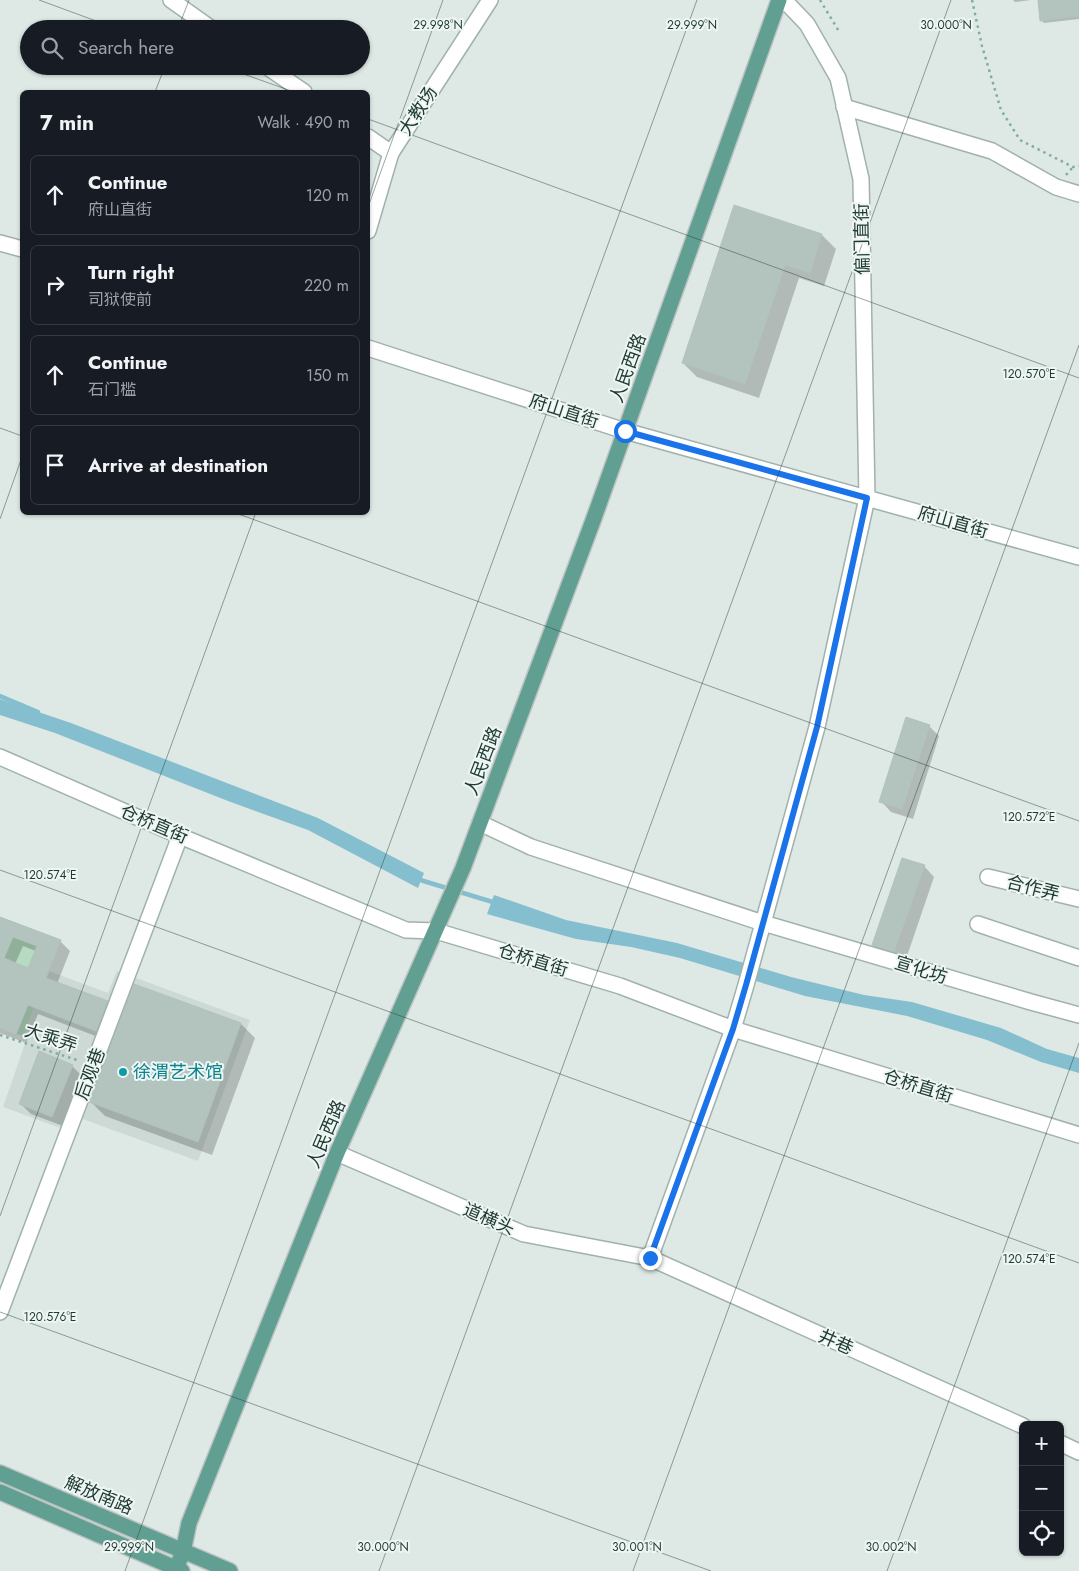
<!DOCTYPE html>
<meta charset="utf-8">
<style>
:root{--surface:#171b24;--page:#242831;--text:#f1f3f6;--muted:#9ea1a6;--line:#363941}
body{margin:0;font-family:Jost,"Noto Sans SC",sans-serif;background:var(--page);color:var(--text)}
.controls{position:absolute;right:15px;bottom:15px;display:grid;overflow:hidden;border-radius:8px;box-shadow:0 1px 4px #0004}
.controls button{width:45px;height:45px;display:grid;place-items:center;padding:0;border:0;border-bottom:1px solid var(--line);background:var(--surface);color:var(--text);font:25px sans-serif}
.stop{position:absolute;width:15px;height:15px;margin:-11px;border:4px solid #1a73e8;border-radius:50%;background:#fff}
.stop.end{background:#1a73e8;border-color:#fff;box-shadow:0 1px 5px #0008}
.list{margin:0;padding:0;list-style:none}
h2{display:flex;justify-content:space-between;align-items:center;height:65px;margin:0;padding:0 20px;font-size:21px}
h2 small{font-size:16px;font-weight:400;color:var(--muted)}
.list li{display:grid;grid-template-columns:32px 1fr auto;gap:15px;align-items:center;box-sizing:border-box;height:80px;margin:0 10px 10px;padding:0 10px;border:1px solid var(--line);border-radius:8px}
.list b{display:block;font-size:19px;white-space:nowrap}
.list p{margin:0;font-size:16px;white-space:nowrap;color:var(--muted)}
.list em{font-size:16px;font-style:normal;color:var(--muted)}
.icon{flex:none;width:28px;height:28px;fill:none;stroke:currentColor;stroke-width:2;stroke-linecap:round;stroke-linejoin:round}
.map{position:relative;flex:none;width:1079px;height:1571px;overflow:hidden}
.search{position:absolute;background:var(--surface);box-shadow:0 1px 4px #0004;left:20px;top:20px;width:350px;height:55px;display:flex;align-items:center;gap:12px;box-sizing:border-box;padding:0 18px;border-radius:28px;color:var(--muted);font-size:19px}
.panel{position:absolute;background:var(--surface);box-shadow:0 1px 4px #0004;left:20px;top:90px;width:350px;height:425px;border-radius:8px}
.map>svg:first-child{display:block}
</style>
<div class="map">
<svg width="1079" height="1571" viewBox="0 0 1079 1571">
<rect width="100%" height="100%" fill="#dee9e5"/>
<!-- built -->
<polygon fill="#ccd9d4" points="49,971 108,993 117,971 250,1020 198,1161 80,1118 74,1133 3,1107 27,1038 23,1036"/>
<!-- green -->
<polygon fill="#b6dbc2" points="0,917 61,940 23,1036 0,1028"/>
<!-- water -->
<g fill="#85bfcf">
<polygon points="0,699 71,723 318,818 424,873 418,888 308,830 228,801 55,733 0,715"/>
<polygon points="494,895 566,920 677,943 791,977 864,995 912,1002 1001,1028 1047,1049 1079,1058 1079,1073 1041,1062 987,1040 907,1016 805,996 680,958 631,947 576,939 487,914"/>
</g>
<!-- shadow -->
<g fill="#0003" fill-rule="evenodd">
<polygon points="1013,0 1031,0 1015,2"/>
<polygon points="1039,0 1079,0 1079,19 1044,23 1041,20"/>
<polygon points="735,207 822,235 836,249 824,286 799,278 759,398 697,377 683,363"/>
<polygon points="929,726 939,736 913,819 891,812 881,801"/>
<polygon points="924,866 934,877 905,962 883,955 873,945"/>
<path d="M0,920L60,941L70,951L57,984L107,1002L117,1012L106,1040L38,1014L26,1043L0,1033ZM23,946L36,951L29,970L15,964Z"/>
<polygon points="135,986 241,1024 255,1038 212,1155 105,1116 91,1102"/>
<polygon points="72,1066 82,1076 63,1126 31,1114 20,1103"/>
</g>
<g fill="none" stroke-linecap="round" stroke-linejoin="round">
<!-- stream -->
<g stroke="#85bfcf" stroke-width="4.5">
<polyline points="0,696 38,712"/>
<polyline points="417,879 496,903"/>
</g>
</g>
<!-- building -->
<g fill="#b3c4be" stroke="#b0c3bc" fill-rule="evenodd">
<polygon points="1038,0 1079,0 1079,16 1040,21"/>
<polygon points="734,205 822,234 810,273 785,265 745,384 682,363"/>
<polygon points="906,717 930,725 902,809 879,802"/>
<polygon points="902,858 925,865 894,952 872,945"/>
<path d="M0,917L61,940L46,978L108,1001L96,1031L28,1005L16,1034L0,1028ZM13,937L37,946L28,968L4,958Z"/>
<polygon points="134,984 241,1023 198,1142 89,1102"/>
<polygon points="39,1051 73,1065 52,1117 19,1104"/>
</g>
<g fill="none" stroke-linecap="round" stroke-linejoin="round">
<!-- minor casing -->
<g stroke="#a1b1ac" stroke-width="18">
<g id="minor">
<polyline points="171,0 212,29"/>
<polyline points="266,66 304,92"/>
<polyline points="844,107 992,151 1056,187 1079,194"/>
<polyline points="368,137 391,153"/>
<polyline points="368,231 391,153 490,0"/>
<polyline points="0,243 22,249"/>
<polyline points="368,348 625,431 1079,557"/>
<polyline points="0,757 180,836 406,930 436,931 620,986 733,1029 1079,1135"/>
<polyline points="480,823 531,847 763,923 1031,1002 1079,1015"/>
<polyline points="988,877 1079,899"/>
<polyline points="978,924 1079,958"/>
<polyline points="337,1153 524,1234 650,1258 1023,1426"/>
<polyline points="650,1258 733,1029 746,985 817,727 867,498 861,179 838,78 807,24 784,0"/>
<polyline points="0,1312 180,836"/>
<polyline points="1060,1443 1079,1452"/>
</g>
</g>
<!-- major casing -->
<g stroke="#bcc4c2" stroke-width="18">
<g id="major">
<polyline points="0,1473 230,1571"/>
<polyline points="0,1492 182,1571"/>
<polyline points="175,1571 183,1552 189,1523 337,1153 463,868 594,518 779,0"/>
</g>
</g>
<!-- path -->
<g stroke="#7eada1" stroke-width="2.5" stroke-dasharray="2.5 4" stroke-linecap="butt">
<polyline points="820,0 840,33"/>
<polyline points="972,0 982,46 1001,110 1020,140 1073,167 1079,166"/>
<polyline points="1066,175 1073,167"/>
<polyline points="0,1035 80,1061"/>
</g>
<!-- minor -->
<use href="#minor" stroke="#fff" stroke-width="15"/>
<!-- major -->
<use href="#major" stroke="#629f93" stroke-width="15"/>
</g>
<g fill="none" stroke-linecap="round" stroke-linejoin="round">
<!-- route -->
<polyline stroke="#1a73e8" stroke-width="6" points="625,431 867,498 817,727 746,985 733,1029 650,1258"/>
</g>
<!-- ticks -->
<path fill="none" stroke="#1f3933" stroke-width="1" stroke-opacity="0.45" d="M39,0L118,29M178,29L189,0M221,66L294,92M155,92L165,66M368,119L1079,378M368,207L443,0M0,428L22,436M233,512L1079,821M0,519L22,457M0,870L1079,1263M0,1216L256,512M0,1312L711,1571M125,1571L697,0M379,1571L951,0M633,1571L1079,345M887,1571L1079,1043"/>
<!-- markers -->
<circle fill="#0f9aa8" stroke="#eef6f3" stroke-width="2" cx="123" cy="1072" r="5"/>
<g text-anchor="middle" stroke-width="4" stroke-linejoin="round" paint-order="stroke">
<!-- street labels -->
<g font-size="18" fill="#1f3933" stroke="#eef6f3">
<text transform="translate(418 111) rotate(-57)" y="6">大教场</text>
<text transform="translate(862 239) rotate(-91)" y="6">偏门直街</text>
<text transform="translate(628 368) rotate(-70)" y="6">人民西路</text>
<text transform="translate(564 411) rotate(18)" y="6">府山直街</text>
<text transform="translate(953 522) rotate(16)" y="6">府山直街</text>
<text transform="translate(483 761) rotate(-69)" y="6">人民西路</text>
<text transform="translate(154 824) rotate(23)" y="6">仓桥直街</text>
<text transform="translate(1033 888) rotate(14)" y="6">合作弄</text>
<text transform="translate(533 960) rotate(17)" y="6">仓桥直街</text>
<text transform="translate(921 970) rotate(17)" y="6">宣化坊</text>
<text transform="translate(51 1038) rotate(18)" y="6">大乘弄</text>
<text transform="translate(90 1074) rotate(-69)" y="6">后观巷</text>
<text transform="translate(918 1086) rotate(17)" y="6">仓桥直街</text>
<text transform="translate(326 1134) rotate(-67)" y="6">人民西路</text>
<text transform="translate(489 1219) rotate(23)" y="6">道横头</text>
<text transform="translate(836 1342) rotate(24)" y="6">井巷</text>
<text transform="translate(99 1495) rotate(23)" y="6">解放南路</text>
</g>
<!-- culture labels -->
<g font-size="18" fill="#0d838f" stroke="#eef6f3" text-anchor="start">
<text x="133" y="1078">徐渭艺术馆</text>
</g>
</g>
<g font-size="12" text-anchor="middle" fill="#1f3933" stroke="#eef6f3" stroke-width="4" stroke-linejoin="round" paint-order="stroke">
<text x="692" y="29">29.999°N</text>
<text x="946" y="29">30.000°N</text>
<text x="438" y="29">29.998°N</text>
<text x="1029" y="378">120.570°E</text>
<text x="1029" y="821">120.572°E</text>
<text x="50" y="879">120.574°E</text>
<text x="1029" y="1263">120.574°E</text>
<text x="50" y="1321">120.576°E</text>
<text x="129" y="1551">29.999°N</text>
<text x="383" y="1551">30.000°N</text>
<text x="637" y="1551">30.001°N</text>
<text x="891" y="1551">30.002°N</text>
</g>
</svg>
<div class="controls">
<button>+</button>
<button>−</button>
<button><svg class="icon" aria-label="locate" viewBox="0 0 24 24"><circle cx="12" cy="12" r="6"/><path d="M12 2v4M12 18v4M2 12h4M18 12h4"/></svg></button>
</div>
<div class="stop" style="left:625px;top:431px"></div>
<div class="stop end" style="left:650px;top:1258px"></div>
<div class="search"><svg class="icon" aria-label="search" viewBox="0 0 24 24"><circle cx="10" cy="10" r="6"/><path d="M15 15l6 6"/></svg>Search here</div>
<section class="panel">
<h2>7 min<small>Walk · 490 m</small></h2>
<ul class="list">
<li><svg class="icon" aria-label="ahead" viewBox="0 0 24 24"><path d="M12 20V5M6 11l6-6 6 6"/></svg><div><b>Continue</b><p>府山直街</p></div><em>120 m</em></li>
<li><svg class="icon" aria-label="right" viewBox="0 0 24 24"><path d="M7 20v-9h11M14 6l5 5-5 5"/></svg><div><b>Turn right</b><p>司狱使前</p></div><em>220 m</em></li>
<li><svg class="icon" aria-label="ahead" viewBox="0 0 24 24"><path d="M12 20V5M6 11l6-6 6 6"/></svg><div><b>Continue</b><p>石门槛</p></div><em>150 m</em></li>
<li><svg class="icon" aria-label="arrive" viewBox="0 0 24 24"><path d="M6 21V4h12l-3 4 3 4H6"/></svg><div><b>Arrive at destination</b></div></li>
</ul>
</section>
</div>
